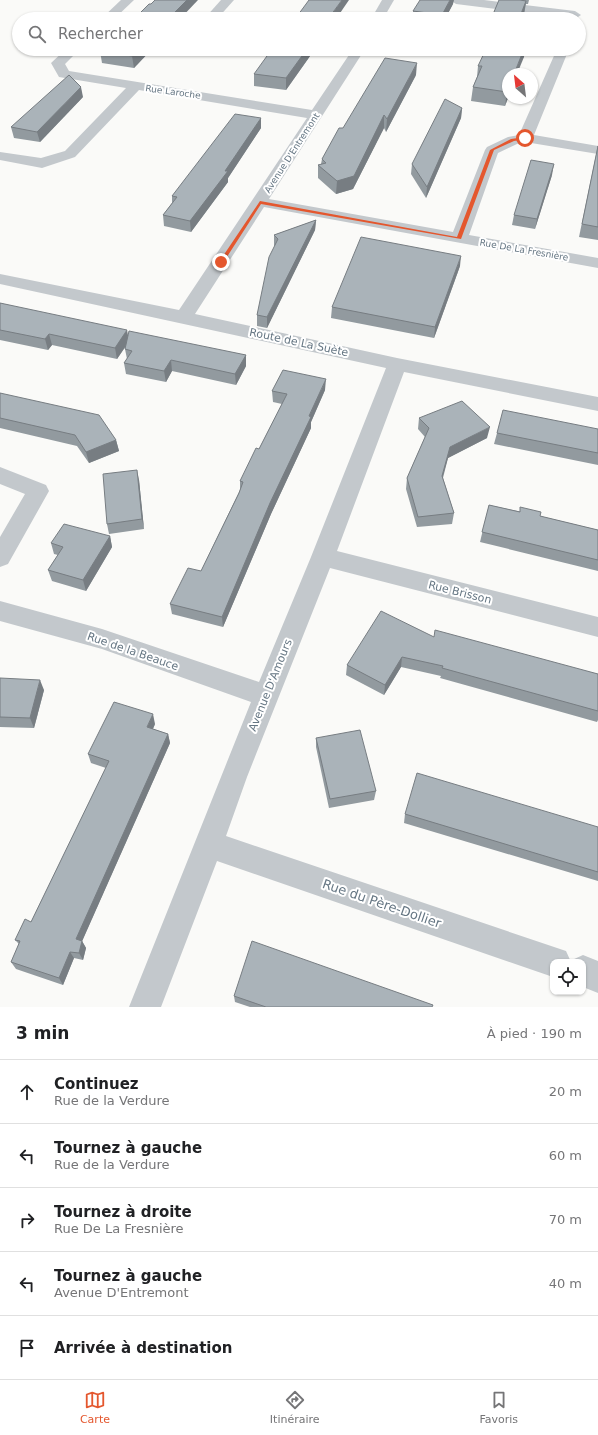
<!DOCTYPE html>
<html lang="fr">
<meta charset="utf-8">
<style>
:root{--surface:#fff;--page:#f2f2f2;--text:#202124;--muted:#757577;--line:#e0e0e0;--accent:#e4572e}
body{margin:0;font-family:"DejaVu Sans",sans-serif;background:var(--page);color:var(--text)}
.controls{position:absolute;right:12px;bottom:12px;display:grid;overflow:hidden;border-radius:8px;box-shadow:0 1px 3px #0004}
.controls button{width:36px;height:36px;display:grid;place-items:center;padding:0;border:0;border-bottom:1px solid var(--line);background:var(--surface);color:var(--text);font:20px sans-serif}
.compass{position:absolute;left:502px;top:68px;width:36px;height:36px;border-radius:50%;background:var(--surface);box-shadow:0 1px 3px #0004;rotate:332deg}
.stop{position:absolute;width:12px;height:12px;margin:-9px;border:3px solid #e4572e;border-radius:50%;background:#fff}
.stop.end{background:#e4572e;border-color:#fff;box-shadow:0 1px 4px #0008}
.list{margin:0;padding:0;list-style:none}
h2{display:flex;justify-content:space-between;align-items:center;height:52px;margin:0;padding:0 16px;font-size:17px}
h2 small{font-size:13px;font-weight:400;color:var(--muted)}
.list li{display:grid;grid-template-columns:26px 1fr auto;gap:12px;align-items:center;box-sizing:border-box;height:64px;padding:0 16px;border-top:1px solid var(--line)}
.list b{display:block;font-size:15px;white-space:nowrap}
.list p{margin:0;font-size:13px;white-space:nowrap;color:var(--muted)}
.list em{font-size:13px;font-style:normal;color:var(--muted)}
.icon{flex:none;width:22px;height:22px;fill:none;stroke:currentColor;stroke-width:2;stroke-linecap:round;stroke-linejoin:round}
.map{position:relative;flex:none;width:598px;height:1007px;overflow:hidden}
.search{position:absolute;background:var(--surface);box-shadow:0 1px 3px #0004;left:12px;right:12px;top:12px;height:44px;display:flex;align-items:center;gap:10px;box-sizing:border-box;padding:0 14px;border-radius:22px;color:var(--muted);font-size:15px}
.sheet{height:372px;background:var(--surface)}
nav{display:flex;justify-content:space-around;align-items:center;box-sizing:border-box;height:56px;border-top:1px solid var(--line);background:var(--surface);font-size:11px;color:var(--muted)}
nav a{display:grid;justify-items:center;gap:2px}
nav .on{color:var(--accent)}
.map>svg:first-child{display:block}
</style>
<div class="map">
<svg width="598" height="1007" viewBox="0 0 598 1007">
<rect width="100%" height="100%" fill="#fafaf8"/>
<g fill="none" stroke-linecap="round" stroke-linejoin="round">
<!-- minor -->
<g fill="#c3c8cc" fill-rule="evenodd">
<polygon points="121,0 134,0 114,19 101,19"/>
<polygon points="221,0 234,0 217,19 204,19"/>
<polygon points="382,0 394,0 383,19 371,19"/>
<polygon points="450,0 484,0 575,11 581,15 575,19 456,4"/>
<polygon points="66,49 80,49 65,64 69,71 312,110 353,49 365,49 269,199 453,232 485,150 487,147 508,137 519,135 557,49 569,49 534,135 598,146 598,154 525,142 517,144 498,153 469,235 598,258 598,268 264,207 195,314 397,358 598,397 598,411 404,372 337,551 598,617 598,637 330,568 247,777 226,836 566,951 571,962 553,962 553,977 217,861 161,1007 129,1007 251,702 102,649 0,621 0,601 102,629 259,682 311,557 386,368 0,284 0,274 179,310 307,118 139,90 75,157 42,168 0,160 0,152 41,158 65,151 126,88 59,77 51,63"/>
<polygon points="0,467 46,485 49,491 8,564 0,567 0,537 25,494 0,484"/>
<polygon points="583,955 598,961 598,993 583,987 583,962 571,962 572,960"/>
</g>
</g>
<!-- wall -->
<g fill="#929a9f">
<polygon points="499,0 529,0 528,4 526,4 524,14 522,19 491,19"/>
<polygon points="453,4 445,19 413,19 413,11"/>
<polygon points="152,49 134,68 102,63 100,51"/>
<polygon points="315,49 286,90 254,86 254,74"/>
<polygon points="524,57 508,74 508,98 505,106 471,101 473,87 477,77 478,66"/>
<polygon points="416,75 386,132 384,128 353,189 336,194 318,178 318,165 321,164 322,159 343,128"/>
<polygon points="83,97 40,142 14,138 11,127"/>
<polygon points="462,108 461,118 426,198 411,174 412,164"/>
<polygon points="261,118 261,128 228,178 228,182 191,232 164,226 163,215 172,203 172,196"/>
<polygon points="598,145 598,240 579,237"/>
<polygon points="552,175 535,229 512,225 514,215"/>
<polygon points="316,220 315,230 267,328 257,326 257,315 275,246 274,246 274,235"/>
<polygon points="460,266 434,338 331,318 332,307"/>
<polygon points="0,303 128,335 246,355 246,366 236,385 172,371 166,382 126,374 124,363 127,359 125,349 126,346 117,359 52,345 48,350 0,340"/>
<polygon points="325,390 311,422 311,428 271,514 223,627 172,614 170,604 201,571 240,490 240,481 259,449 282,404 273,402 272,391"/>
<polygon points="0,393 116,440 119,451 89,463 77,446 0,428"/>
<polygon points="419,418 487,438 448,458 443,478 454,513 452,524 417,527 406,489 407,478 425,437 418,429"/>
<polygon points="598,429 598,465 494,444 497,433"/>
<polygon points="139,480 144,529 109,534 107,524"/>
<polygon points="489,505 540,516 598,530 598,571 480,542"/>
<polygon points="110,536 112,547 86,591 52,581 48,570 58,555 54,554 51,543"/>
<polygon points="434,637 598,674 598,720 597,722 440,678 441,676 401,667 384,695 346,675 347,665"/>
<polygon points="0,678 44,690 34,728 0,727"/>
<polygon points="155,724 153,729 168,734 170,743 82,941 86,948 83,960 74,958 63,985 16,969 11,962 19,944 15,940 31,922 106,768 91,763 88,754"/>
<polygon points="316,738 376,791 374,800 329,808 316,747"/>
<polygon points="405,814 598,827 598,881 404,823"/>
<polygon points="234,996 432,1007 250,1007 235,1002"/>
</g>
<!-- shaded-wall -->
<g fill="#777d82">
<polygon points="187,0 198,0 180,19 168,19"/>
<polygon points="342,0 349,0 336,19 328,19"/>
<polygon points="450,0 454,0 453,4 445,19 442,19 442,15"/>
<polygon points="526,1 524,14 522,19 519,19"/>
<polygon points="139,49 152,49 134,68 132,56"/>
<polygon points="307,49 315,49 286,90 286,78"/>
<polygon points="524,49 525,49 524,57 517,74 514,74"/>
<polygon points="417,63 416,75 386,132 387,119"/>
<polygon points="81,87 83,97 40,142 37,132"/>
<polygon points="508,90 508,98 505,106 507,92"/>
<polygon points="462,108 461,118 426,198 427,187"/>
<polygon points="384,115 384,128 353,189 336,194 337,181"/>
<polygon points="261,118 261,128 228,178 228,182 191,232 190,221 225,171"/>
<polygon points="554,164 552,175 535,229 537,219"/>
<polygon points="316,220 315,230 267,328 267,317"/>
<polygon points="461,256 460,266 434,338 435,327"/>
<polygon points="127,330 129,341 117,359 115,348"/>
<polygon points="49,334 52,345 48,350 45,339"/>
<polygon points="246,355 246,366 236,385 235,374"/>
<polygon points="171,360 172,371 166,382 164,371"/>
<polygon points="326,379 325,390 311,422 311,428 271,514 223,627 222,617 270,503"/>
<polygon points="490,427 487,438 448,458 440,486 442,476 450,447"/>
<polygon points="116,440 119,451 89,463 86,452"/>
<polygon points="137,470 139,480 144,529 142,519"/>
<polygon points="110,536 112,547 86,591 83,580"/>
<polygon points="402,657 401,667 384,695 385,685"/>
<polygon points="40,680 44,690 34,728 30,718"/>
<polygon points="153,714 155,724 149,737 147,727"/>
<polygon points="168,734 170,743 80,946 76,939"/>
<polygon points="82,941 86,948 83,960 79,953"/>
<polygon points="70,952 74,958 63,985 59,978"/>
</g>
<!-- building -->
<g fill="#aab3b9" stroke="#777d82">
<polygon points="155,0 187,0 168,19 134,19 149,4 151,4"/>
<polygon points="309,0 342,0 328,19 295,19"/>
<polygon points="420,0 450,0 442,15 413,11"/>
<polygon points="499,0 520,0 526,1 519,19 491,19"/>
<polygon points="103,49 139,49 132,56 100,51"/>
<polygon points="272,49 307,49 286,78 254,74"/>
<polygon points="486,49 524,49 514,74 508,74 508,90 507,92 473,87 482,66 478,66"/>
<polygon points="385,58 417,63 387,119 384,115 354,176 337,181 318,165 326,163 322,159 339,128 343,128"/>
<polygon points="69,75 81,87 37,132 11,127"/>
<polygon points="445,99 462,108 427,187 412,164"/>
<polygon points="235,114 261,118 225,171 228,171 190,221 163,215 177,197 172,196"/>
<polygon points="598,146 598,227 582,224"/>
<polygon points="531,160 554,164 537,219 514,215"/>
<polygon points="316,220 267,317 257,315 269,257 278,239 274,235"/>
<polygon points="361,237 461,256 435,327 332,307"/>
<polygon points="0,303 127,330 115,348 49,334 45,339 0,330"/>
<polygon points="129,331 246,355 235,374 171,360 164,371 124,363 132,351 125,349"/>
<polygon points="283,370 326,379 309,416 311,417 270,503 222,617 170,604 188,568 201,571 239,493 243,482 240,481 256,448 259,449 287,394 272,391"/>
<polygon points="0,393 99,415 116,440 86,452 75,435 0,418"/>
<polygon points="462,401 490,427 450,447 442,476 454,513 418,517 407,478 429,428 419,418"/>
<polygon points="503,410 598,429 598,453 497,433"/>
<polygon points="137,470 142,519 107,524 103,474"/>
<polygon points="489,505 520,512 520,507 541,512 540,516 598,530 598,560 482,532"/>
<polygon points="64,524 110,536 83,580 48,570 63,547 51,543"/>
<polygon points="381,611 434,637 435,630 598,674 598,711 442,668 443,666 402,657 385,685 347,665"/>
<polygon points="0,678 40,680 30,718 0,717"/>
<polygon points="114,702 153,714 147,727 168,734 76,939 82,941 79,953 70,952 59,978 11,962 20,941 15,940 25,919 31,922 109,761 88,754"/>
<polygon points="360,730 376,791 330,799 316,738"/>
<polygon points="417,773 598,827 598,872 405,814"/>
<polygon points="252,941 433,1005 432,1007 266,1007 234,996"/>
</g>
<!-- route -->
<polygon fill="#e4572e" points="525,137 527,139 514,141 494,150 461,239 261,204 223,263 219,262 260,201 457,237 490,150 511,139"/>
<g text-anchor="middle" stroke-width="4" stroke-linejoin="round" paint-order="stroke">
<!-- far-street labels -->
<g font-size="9" fill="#657683" stroke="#fff">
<text transform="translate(173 92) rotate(8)" y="3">Rue Laroche</text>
<text transform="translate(292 153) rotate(-57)" y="3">Avenue D'Entremont</text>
<text transform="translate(524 250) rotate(10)" y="3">Rue De La Fresnière</text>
</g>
<!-- street labels -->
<g font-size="11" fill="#657683" stroke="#fff">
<text transform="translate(299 342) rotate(12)" y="4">Route de La Suète</text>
<text transform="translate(460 592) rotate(14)" y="4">Rue Brisson</text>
<text transform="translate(133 651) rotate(19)" y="4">Rue de la Beauce</text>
<text transform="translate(270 685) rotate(-68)" y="4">Avenue D'Amours</text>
</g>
<!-- near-street labels -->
<g font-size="13" fill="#657683" stroke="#fff">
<text transform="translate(382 903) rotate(19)" y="5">Rue du Père-Dollier</text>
</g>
</g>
</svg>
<div class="controls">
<button><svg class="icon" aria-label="locate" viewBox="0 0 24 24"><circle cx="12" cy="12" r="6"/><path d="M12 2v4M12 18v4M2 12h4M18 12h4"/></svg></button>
</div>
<svg class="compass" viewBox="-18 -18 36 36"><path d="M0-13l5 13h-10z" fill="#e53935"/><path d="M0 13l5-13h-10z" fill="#757577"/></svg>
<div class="stop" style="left:525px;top:138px"></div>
<div class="stop end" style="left:221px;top:262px"></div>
<div class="search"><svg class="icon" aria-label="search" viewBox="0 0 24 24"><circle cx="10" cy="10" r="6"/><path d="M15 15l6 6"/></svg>Rechercher</div>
</div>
<section class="sheet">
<h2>3 min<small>À pied · 190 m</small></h2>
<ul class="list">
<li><svg class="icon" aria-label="ahead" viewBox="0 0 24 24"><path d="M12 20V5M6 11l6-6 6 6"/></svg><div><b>Continuez</b><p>Rue de la Verdure</p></div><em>20 m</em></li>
<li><svg class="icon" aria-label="left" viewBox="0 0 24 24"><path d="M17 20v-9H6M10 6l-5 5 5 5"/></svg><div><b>Tournez à gauche</b><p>Rue de la Verdure</p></div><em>60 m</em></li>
<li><svg class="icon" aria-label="right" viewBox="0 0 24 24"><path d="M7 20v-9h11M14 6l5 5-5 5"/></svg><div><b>Tournez à droite</b><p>Rue De La Fresnière</p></div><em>70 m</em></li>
<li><svg class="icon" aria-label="left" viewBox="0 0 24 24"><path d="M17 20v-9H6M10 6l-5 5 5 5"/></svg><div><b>Tournez à gauche</b><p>Avenue D'Entremont</p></div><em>40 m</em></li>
<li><svg class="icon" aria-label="arrive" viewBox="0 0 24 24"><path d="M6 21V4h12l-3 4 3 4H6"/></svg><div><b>Arrivée à destination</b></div></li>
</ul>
</section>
<nav>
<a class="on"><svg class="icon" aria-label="map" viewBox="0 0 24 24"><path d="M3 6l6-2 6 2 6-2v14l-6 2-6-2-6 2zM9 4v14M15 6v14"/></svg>Carte</a>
<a><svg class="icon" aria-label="directions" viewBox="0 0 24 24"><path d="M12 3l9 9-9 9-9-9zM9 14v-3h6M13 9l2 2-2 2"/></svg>Itinéraire</a>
<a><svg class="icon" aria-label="saved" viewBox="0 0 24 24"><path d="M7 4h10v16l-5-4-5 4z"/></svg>Favoris</a>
</nav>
